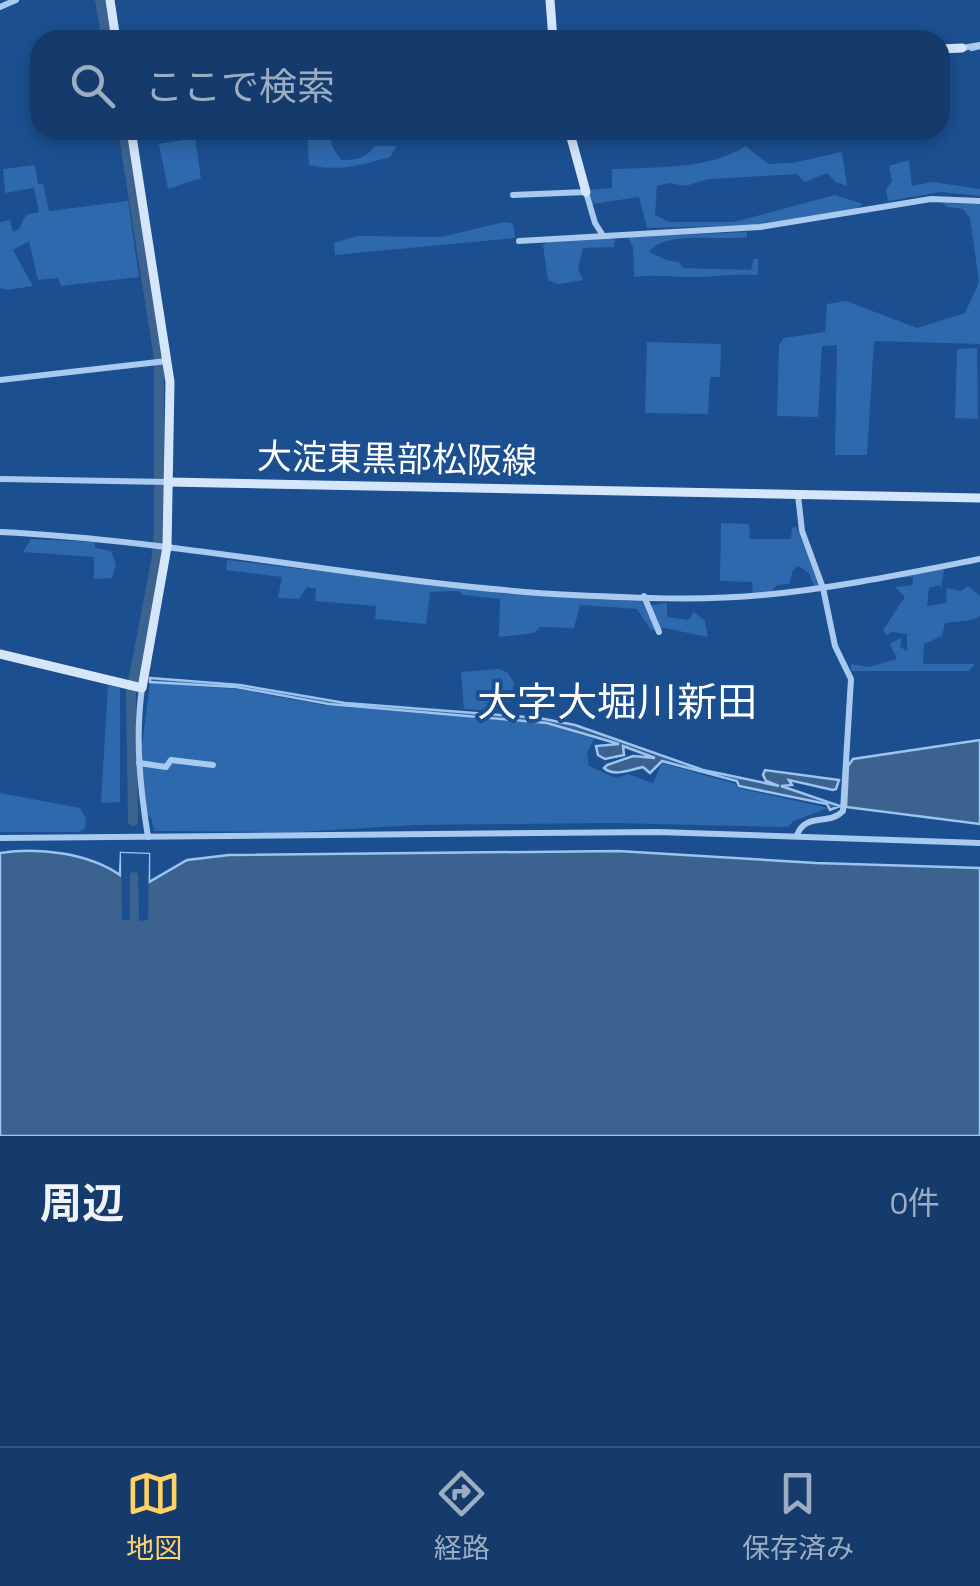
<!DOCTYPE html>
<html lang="ja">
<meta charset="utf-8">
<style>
:root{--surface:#143b6b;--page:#214673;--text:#f1f3f6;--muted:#9dadc1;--line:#33557e;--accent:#ffd166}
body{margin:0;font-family:"Titillium Web","Noto Sans JP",sans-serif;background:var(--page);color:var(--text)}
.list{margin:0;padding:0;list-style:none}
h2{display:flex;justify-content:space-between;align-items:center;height:130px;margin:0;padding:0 40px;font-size:42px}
h2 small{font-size:32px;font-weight:400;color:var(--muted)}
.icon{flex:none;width:55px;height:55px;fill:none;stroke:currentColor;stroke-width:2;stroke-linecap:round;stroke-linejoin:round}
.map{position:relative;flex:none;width:980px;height:1136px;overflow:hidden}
.search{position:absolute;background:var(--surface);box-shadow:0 5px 15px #0003;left:30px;right:30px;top:30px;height:110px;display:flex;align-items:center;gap:25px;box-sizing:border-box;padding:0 35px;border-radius:30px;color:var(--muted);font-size:38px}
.sheet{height:310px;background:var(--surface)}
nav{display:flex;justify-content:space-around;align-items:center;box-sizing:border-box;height:140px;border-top:2px solid var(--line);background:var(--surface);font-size:28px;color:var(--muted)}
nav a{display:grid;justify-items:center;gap:5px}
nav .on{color:var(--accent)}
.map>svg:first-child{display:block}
</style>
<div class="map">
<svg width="980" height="1136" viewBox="0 0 980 1136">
<rect width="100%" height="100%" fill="#1b4f8f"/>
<!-- green -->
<g fill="#2e69ad">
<path d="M307,130H330L332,146L341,160C355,160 366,159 374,146H397L390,157C361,165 340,172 309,165Z"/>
<polygon points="195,138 201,178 168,189 159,144"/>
<path d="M746,146L768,164L792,163L842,152L847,186L836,182L827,173L805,182L797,174L709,179L685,186L669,183L657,186L655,215L669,222H734L835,195L863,204L852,211L758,225L647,228L639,197L593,204L589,190L612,188V169C655,167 709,170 746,146Z"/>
<polygon points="909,160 912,186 932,182 980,189 980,196 941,192 888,201 886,190 892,181 889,166"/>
<polygon points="35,165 38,184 43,184 49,211 128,201 139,277 61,286 58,278 38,280 29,241 13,250 33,286 7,290 0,288 0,222 10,220 13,232 19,229 26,215 39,212 34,188 5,193 3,169"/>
<polygon points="943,203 980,204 980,344 874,341 867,455 835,455 837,345 822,346 818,417 777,416 779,345 784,338 825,332 827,304 846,301 917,328 965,313 979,282 970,218 963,209 947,207"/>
<polygon points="504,222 513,223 515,238 335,255 334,243 357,236 441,237"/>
<path d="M747,232V237C721,241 664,230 649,252L669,261L679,262L683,268L751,270L754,259H758V275C734,273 715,277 692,277C672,277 655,274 634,277L633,247L628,237Z"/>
<polygon points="611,238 615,240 614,247 583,248 578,269 583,280 558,284 548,280 543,245 549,241"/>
<polygon points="647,342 721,344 720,377 710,377 708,414 645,413"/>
<polygon points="977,348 978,419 955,418 957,349"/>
<polygon points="721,523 749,524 750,539 791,539 792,528 796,526 819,585 814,586 809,573 798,566 793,570 789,584 777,585 771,592 753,593 752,582 720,581"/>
<polygon points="31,539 95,542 95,548 111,551 116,565 112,578 94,579 94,557 23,552"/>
<polygon points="227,560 508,594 641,598 646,606 667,603 667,617 688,620 694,612 705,621 708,637 664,628 651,630 637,609 580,605 574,628 540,627 534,633 499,637 500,599 463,595 458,591 430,592 426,624 375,619 376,606 315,601 316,589 307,587 299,599 278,598 282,577 226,570"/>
<polygon points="944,569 941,589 940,585 929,588 927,606 946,603 947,588 961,591 968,586 980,596 980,616 972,620 945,623 942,636 924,644 923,664 975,664 969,671 851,671 851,664 869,667 897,659 890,644 902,637 900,647 907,651 907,634 892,632 886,635 883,630 905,597 895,587 913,585 913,577 881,579"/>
<polygon points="499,669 508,673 514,683 511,702 486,703 494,711 464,709 461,672"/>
<polygon points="150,683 237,689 323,705 548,724 594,739 587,753 589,766 616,778 628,774 653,783 662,763 736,784 738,788 828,808 794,821 787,827 613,823 416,825 298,832 154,831 151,818 148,816 140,760"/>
<polygon points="108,685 120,688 120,802 101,803"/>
<polygon points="0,793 80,808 86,819 85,828 79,832 0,832"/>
</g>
<!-- water -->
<g fill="#3c6290" stroke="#9cc4f0" stroke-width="2.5">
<path d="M150,678L240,685L345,703L539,718L575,725L703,770L779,786L766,781L763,775L765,770L839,780L836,789L833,790L789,780L792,785L781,786L840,806L830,810L827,804L739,786L737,781L662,761L650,773L643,767C630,770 613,777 604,768L607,765L633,756L655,758L623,746L624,755L605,759L598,755L596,746L619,744L547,723L329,704L236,687L150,682Z"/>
<polygon points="980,740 980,824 846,807 848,766 853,759"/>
<path d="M618,851L816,863L980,868V1136H0V853C39,847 88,853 120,875L121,853L149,854V882L187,860L229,855Z"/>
</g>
<!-- pier -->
<polygon fill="#1b4f8f" points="121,853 149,854 148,920 139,921 138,873 133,872 130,873 130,920 122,920"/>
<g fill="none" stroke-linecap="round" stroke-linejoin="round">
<!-- stream -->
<polyline stroke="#9cc4f0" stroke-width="2.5" points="971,50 980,48"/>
<!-- river -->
<g stroke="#3c6290" stroke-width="10">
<polyline points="100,0 107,40"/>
<polyline points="123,130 159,359 159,529 157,556 131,693 133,821"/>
</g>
<!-- street -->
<g stroke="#a9c9ee" stroke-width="6">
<polyline points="0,7 16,0"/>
<polyline points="962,48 980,45"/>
<polyline points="513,195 586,192 595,223 602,234"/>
<polyline points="519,241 760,227 931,199 980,201"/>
<polyline points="0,380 167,361"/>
<polyline points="0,479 168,482"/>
<path d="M0,532C192,541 381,585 573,595C635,598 701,601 763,595C836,588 908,573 980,559"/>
<polyline points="644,596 659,632"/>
<path d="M142,688C135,738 140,787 148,837"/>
<polyline points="139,763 166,767 171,760 213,765"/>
<path d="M797,835C806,812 829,826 843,811L851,679L835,646L823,588L802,531L798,495"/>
<polyline points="0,838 658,832 980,843"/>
</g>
<!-- secondary -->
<g stroke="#d6e6fa" stroke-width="9">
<polyline points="110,0 116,40"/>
<polyline points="550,0 553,40"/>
<polyline points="940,49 962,48"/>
<polyline points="569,130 586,192"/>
<polyline points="168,482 980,498"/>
<polyline points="0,654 142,688 167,547 170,382 131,130"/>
</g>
</g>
<g text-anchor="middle" stroke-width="8" stroke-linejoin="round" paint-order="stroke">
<!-- street labels -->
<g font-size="35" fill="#fff" stroke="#1b4f8f">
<text transform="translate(397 459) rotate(1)" y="12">大淀東黒部松阪線</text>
</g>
<!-- quarter labels -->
<g font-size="40" fill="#fff" stroke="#1b4f8f">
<text x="617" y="716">大字大堀川新田</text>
</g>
</g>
</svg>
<div class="search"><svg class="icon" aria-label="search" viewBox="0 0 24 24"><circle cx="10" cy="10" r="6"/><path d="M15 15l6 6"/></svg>ここで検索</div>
</div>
<section class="sheet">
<h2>周辺<small>0件</small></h2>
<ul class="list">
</ul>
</section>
<nav>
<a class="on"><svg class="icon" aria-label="map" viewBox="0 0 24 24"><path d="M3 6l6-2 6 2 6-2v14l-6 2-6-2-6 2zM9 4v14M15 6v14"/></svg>地図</a>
<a><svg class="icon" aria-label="directions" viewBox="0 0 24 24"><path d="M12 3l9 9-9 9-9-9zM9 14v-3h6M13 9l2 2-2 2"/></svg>経路</a>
<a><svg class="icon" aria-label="saved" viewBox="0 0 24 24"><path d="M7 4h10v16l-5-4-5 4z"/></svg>保存済み</a>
</nav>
